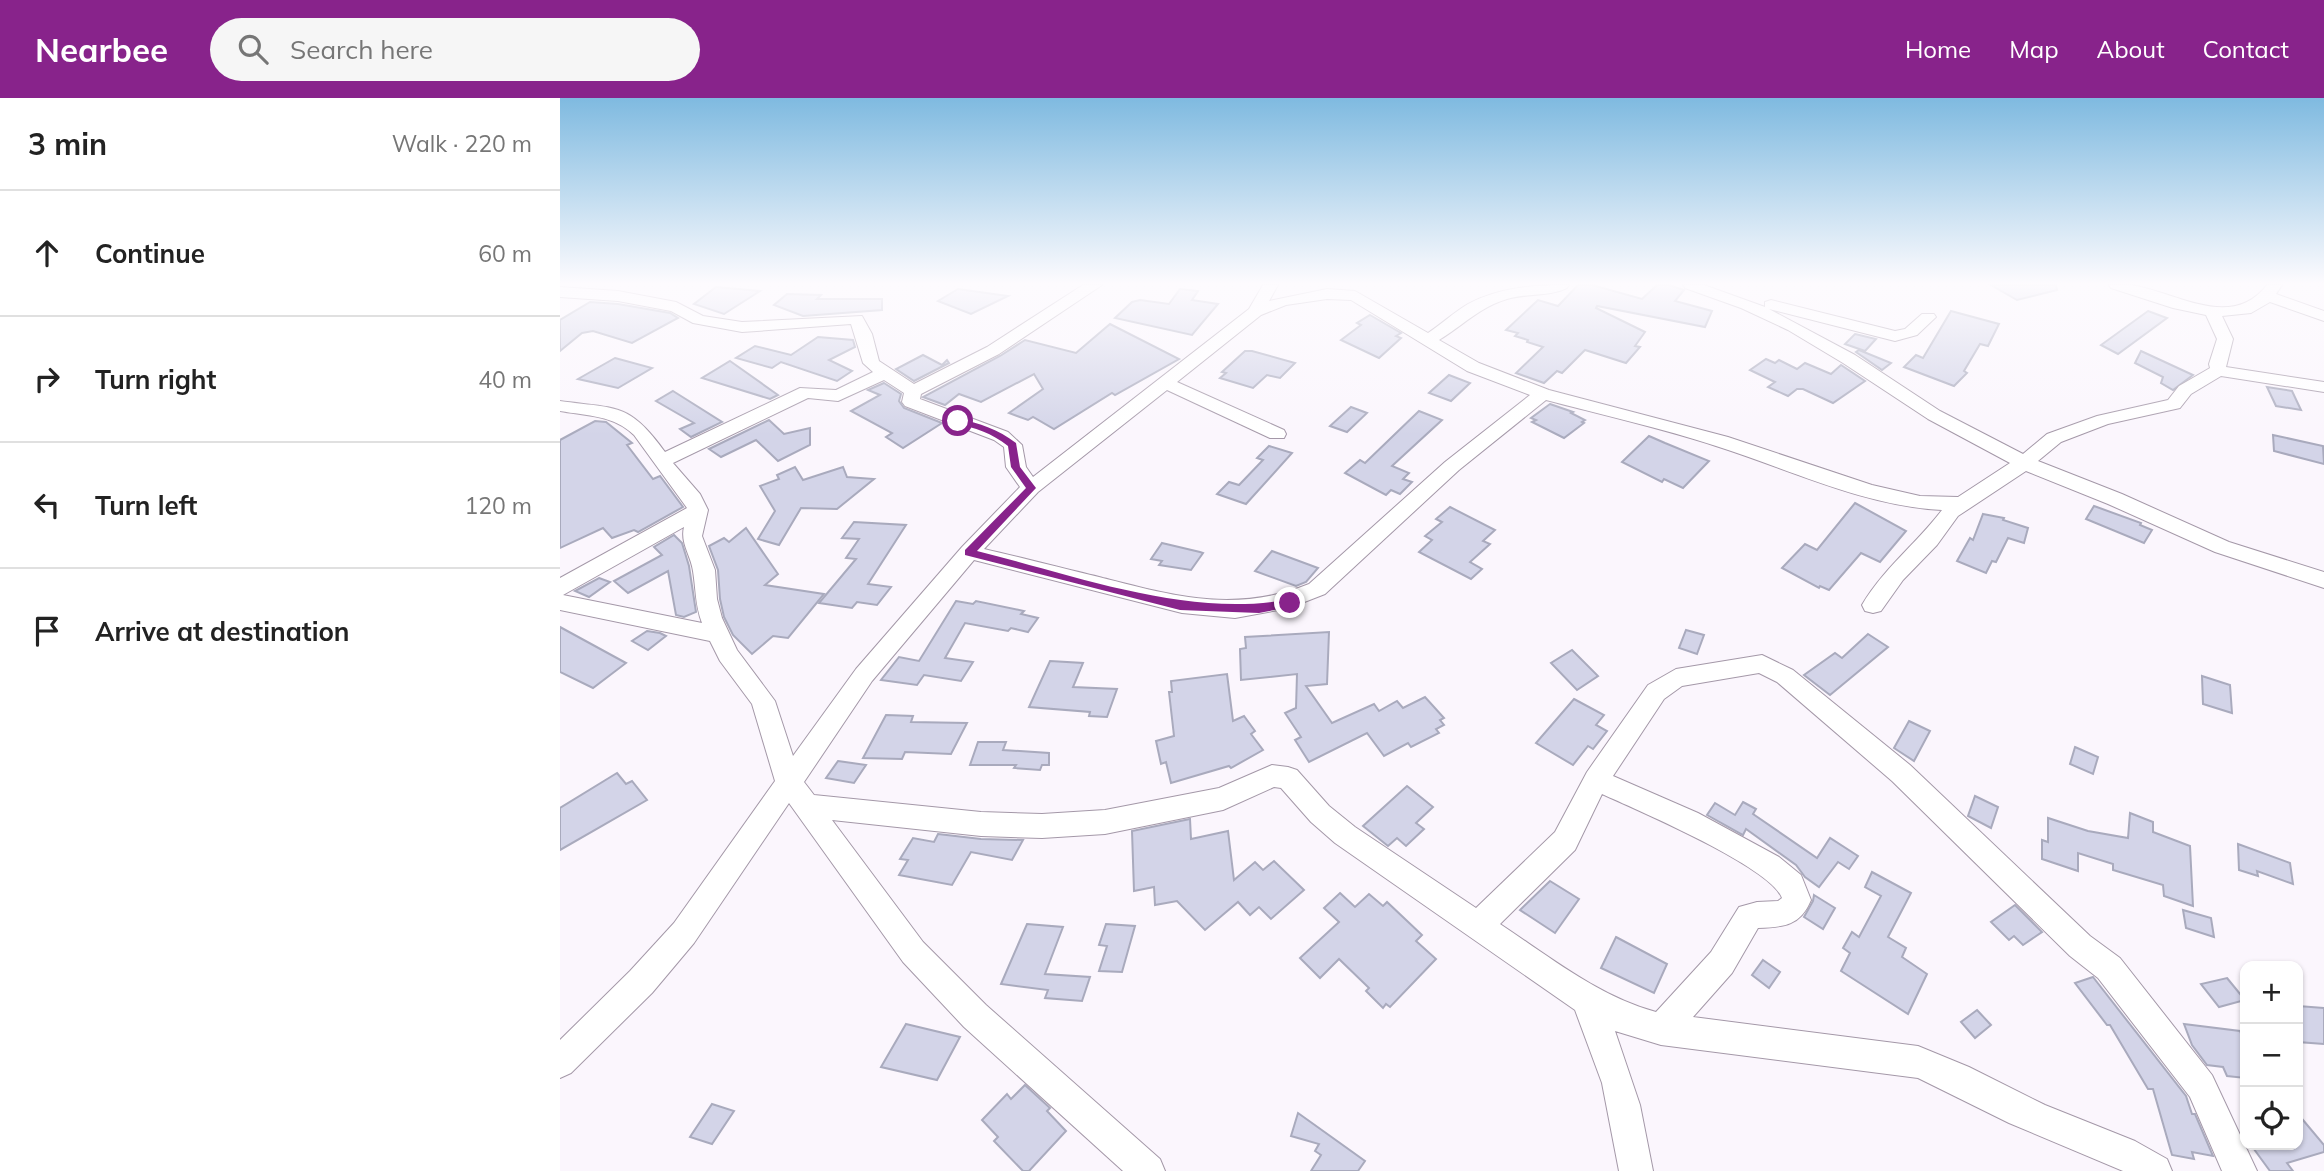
<!DOCTYPE html>
<meta charset="utf-8">
<style>
:root{--surface:#fff;--page:#f6f6f6;--text:#222;--muted:#767676;--line:#e0e0e0;--accent:#88238b}
body{margin:0;font-family:Mulish,sans-serif;background:var(--page);color:var(--text)}
.controls{position:absolute;right:21px;bottom:21px;display:grid;overflow:hidden;border-radius:14px;box-shadow:0 2px 5px #0004}
.controls button{width:63px;height:63px;display:grid;place-items:center;padding:0;border:0;border-bottom:2px solid var(--line);background:var(--surface);color:var(--text);font:35px sans-serif}
.stop{position:absolute;width:21px;height:21px;margin:-16px;border:5px solid #88238b;border-radius:50%;background:#fff}
.stop.end{background:#88238b;border-color:#fff;box-shadow:0 2px 7px #0008}
.list{margin:0;padding:0;list-style:none}
h2{display:flex;justify-content:space-between;align-items:center;height:91px;margin:0;padding:0 28px;font-size:30px}
h2 small{font-size:23px;font-weight:400;color:var(--muted)}
.list li{display:grid;grid-template-columns:46px 1fr auto;gap:21px;align-items:center;box-sizing:border-box;height:126px;padding:0 28px;border-top:2px solid var(--line)}
.list b{display:block;font-size:26px;white-space:nowrap}
.list em{font-size:23px;font-style:normal;color:var(--muted)}
.icon{flex:none;width:38px;height:38px;fill:none;stroke:currentColor;stroke-width:2;stroke-linecap:round;stroke-linejoin:round}
.map{position:relative;flex:none;width:1764px;height:1073px;overflow:hidden}
header{display:flex;align-items:center;gap:42px;box-sizing:border-box;height:98px;padding:0 35px;background:var(--accent);color:#fff}
header strong{font-size:33px}
nav{display:flex;gap:38px;margin-inline-start:auto;font-size:24px}
.search{width:490px;height:63px;background:var(--page);display:flex;align-items:center;gap:18px;box-sizing:border-box;padding:0 24px;border-radius:38px;color:var(--muted);font-size:26px}
main{display:flex}
aside{flex:1;background:var(--surface)}
.map>svg:first-child{display:block}
</style>
<header>
<strong>Nearbee</strong>
<div class="search"><svg class="icon" aria-label="search" viewBox="0 0 24 24"><circle cx="10" cy="10" r="6"/><path d="M15 15l6 6"/></svg>Search here</div>
<nav><a>Home</a><a>Map</a><a>About</a><a>Contact</a></nav>
</header>
<main>
<aside>
<h2>3 min<small>Walk · 220 m</small></h2>
<ul class="list">
<li><svg class="icon" aria-label="ahead" viewBox="0 0 24 24"><path d="M12 20V5M6 11l6-6 6 6"/></svg><div><b>Continue</b></div><em>60 m</em></li>
<li><svg class="icon" aria-label="right" viewBox="0 0 24 24"><path d="M7 20v-9h11M14 6l5 5-5 5"/></svg><div><b>Turn right</b></div><em>40 m</em></li>
<li><svg class="icon" aria-label="left" viewBox="0 0 24 24"><path d="M17 20v-9H6M10 6l-5 5 5 5"/></svg><div><b>Turn left</b></div><em>120 m</em></li>
<li><svg class="icon" aria-label="arrive" viewBox="0 0 24 24"><path d="M6 21V4h12l-3 4 3 4H6"/></svg><div><b>Arrive at destination</b></div></li>
</ul>
</aside>
<div class="map">
<svg width="1764" height="1073" viewBox="0 0 1764 1073">
<rect width="100%" height="100%" fill="#fbf6fd"/>
<!-- building -->
<g fill="#d3d4e8" stroke="#a9aabd" stroke-width="2">
<polygon points="1018,187 1032,187 1082,201 1097,187 1109,187 1124,192 1115,203 1152,213 1145,229 1037,208 1036,210 1085,234 1075,248 1080,249 1066,265 1025,252 1002,275 997,273 984,285 956,275 983,249 967,244 968,242 955,238 958,235 946,232 978,202 998,208"/>
<polygon points="1431,187 1496,187 1497,192 1457,202"/>
<polygon points="156,189 200,193 164,216 134,206"/>
<polygon points="398,191 448,198 411,216 378,203"/>
<polygon points="620,191 638,193 632,202 658,206 632,237 555,220 572,204 580,202 609,206"/>
<polygon points="227,196 261,197 257,201 322,201 322,212 243,218 214,207"/>
<polygon points="30,204 58,206 110,215 118,220 72,245 33,233 22,235 0,253 0,222"/>
<polygon points="1391,213 1439,226 1428,248 1420,246 1404,273 1407,275 1394,288 1344,269 1356,257 1363,260"/>
<polygon points="1588,213 1607,220 1558,256 1541,247"/>
<polygon points="810,217 841,235 836,238 841,240 819,260 781,242 801,227 797,225"/>
<polygon points="550,226 619,261 555,297 552,295 494,331 473,319 468,322 449,315 483,291 474,276 421,304 399,296 385,307 363,299 440,258 465,242 516,255"/>
<polygon points="1295,236 1316,241 1305,253 1285,246"/>
<polygon points="258,239 293,242 295,249 269,262 292,273 277,283 221,264 212,270 176,260 195,248 231,257"/>
<polygon points="1299,252 1331,265 1322,272 1296,254"/>
<polygon points="685,253 692,253 735,265 720,280 707,277 693,290 660,280 666,275 662,274"/>
<polygon points="1581,253 1633,277 1613,292 1601,285 1603,279 1575,265"/>
<polygon points="363,257 382,267 387,262 389,265 354,283 336,271"/>
<polygon points="55,260 92,270 58,290 18,281"/>
<polygon points="1206,261 1215,265 1219,262 1237,271 1245,265 1271,276 1281,267 1305,283 1273,305 1243,291 1237,291 1228,298 1208,289 1215,284 1190,272"/>
<polygon points="170,263 218,297 210,301 142,280"/>
<polygon points="889,277 910,285 891,303 869,295"/>
<polygon points="324,285 341,296 339,303 344,310 382,325 343,350 326,339 332,335 291,313 320,297 308,292"/>
<polygon points="1707,289 1732,293 1741,312 1716,308"/>
<polygon points="113,293 162,324 131,339 120,331 134,325 96,303"/>
<polygon points="990,306 1013,314 1011,315 1025,322 1022,324 1024,325 1004,340 972,324 976,322 971,320"/>
<polygon points="791,309 807,315 787,334 770,328"/>
<polygon points="859,313 882,322 832,368 849,375 843,381 852,384 840,396 831,392 826,397 785,375 800,362 805,365"/>
<polygon points="209,322 224,336 250,330 250,347 218,363 196,342 161,359 149,351"/>
<polygon points="35,323 46,324 72,345 67,347 93,381 100,378 123,409 78,434 74,432 52,440 43,430 0,450 0,342"/>
<polygon points="1713,337 1763,348 1764,366 1714,353"/>
<polygon points="1089,338 1105,345 1149,363 1123,390 1104,381 1102,384 1062,364"/>
<polygon points="709,348 732,355 686,406 657,396 669,384 679,387 703,362 697,360"/>
<polygon points="235,369 243,382 283,369 287,379 314,381 277,411 241,410 219,447 198,441 215,413 200,388 219,381 217,377"/>
<polygon points="1295,405 1346,433 1320,464 1301,455 1269,492 1260,488 1259,490 1222,470 1245,446 1257,452"/>
<polygon points="1534,408 1581,425 1580,427 1592,432 1584,445 1526,421"/>
<polygon points="890,409 935,432 923,443 930,446 910,464 922,471 911,481 859,454 872,442 865,438 882,424 876,421"/>
<polygon points="1423,416 1444,420 1443,422 1468,430 1464,445 1448,440 1436,464 1432,463 1426,475 1397,463 1410,440 1413,442"/>
<polygon points="294,424 346,427 308,486 331,489 317,507 297,504 292,510 259,505 296,461 286,460 299,441 282,440"/>
<polygon points="186,430 218,476 205,487 264,496 228,540 213,538 192,556 173,537 164,519 160,501 158,472 149,448 164,440 169,444"/>
<polygon points="114,437 122,445 129,468 136,514 124,519 116,517 108,473 68,495 54,483 102,457 94,449"/>
<polygon points="602,445 640,454 643,455 631,472 599,467 602,463 591,461"/>
<polygon points="712,453 758,470 746,484 736,488 695,473"/>
<polygon points="39,480 50,484 29,499 15,493"/>
<polygon points="396,503 413,506 416,503 464,513 461,516 478,520 468,534 451,530 448,533 405,525 385,560 413,564 401,583 364,577 357,587 321,582 339,559 359,563"/>
<polygon points="0,529 66,565 33,590 0,574"/>
<polygon points="1126,532 1144,537 1137,556 1119,550"/>
<polygon points="87,533 100,535 106,538 88,552 72,543"/>
<polygon points="769,534 767,586 746,588 772,625 814,606 819,613 837,603 843,610 865,599 884,620 880,622 884,627 876,631 879,635 851,649 848,645 824,658 807,635 749,664 735,642 741,639 725,615 736,610 737,576 681,582 680,551 686,550 685,539"/>
<polygon points="1308,536 1328,549 1270,597 1244,577 1275,555 1282,560"/>
<polygon points="1012,552 1038,578 1017,592 991,565"/>
<polygon points="490,563 523,565 513,589 557,591 547,619 529,618 530,614 469,609"/>
<polygon points="667,576 673,623 684,618 695,633 691,636 703,652 671,670 669,668 611,685 606,664 601,666 596,643 614,638 609,594 612,594 611,583"/>
<polygon points="1642,578 1670,587 1672,615 1643,606"/>
<polygon points="1014,601 1044,617 1036,627 1047,633 1033,651 1028,648 1013,667 976,645"/>
<polygon points="326,617 353,618 351,624 407,625 391,656 345,654 342,661 303,660"/>
<polygon points="1349,623 1370,633 1354,663 1334,650"/>
<polygon points="418,644 446,644 443,652 489,655 489,667 482,667 480,672 454,670 456,667 410,667"/>
<polygon points="1515,649 1538,659 1533,676 1510,666"/>
<polygon points="278,663 306,667 294,685 266,680"/>
<polygon points="57,675 66,686 72,683 87,702 0,752 0,710"/>
<polygon points="847,688 873,709 856,725 864,731 846,748 837,740 828,748 803,728"/>
<polygon points="1415,698 1438,709 1431,730 1408,718"/>
<polygon points="1183,704 1196,711 1193,716 1257,760 1270,740 1298,758 1289,771 1278,764 1259,789 1245,779 1236,767 1186,731 1183,737 1147,717 1155,705 1175,717"/>
<polygon points="1570,715 1593,724 1593,734 1630,748 1633,808 1604,798 1603,787 1553,772 1553,766 1518,755 1518,773 1482,761 1482,742 1488,744 1488,720 1528,733 1568,740"/>
<polygon points="630,721 631,741 668,733 674,782 695,764 703,772 714,763 744,792 711,821 699,809 690,817 678,804 645,832 617,803 595,807 594,789 574,793 572,733"/>
<polygon points="378,736 421,741 463,742 452,762 411,754 392,787 339,777 348,762 340,761 353,740 374,744"/>
<polygon points="1678,746 1730,765 1733,786 1697,773 1698,778 1679,772"/>
<polygon points="1312,774 1351,795 1328,839 1346,850 1342,859 1367,876 1348,916 1281,873 1290,855 1283,850 1292,834 1299,839 1321,798 1305,789"/>
<polygon points="990,783 1019,801 995,835 960,812"/>
<polygon points="780,795 795,809 809,796 823,808 827,804 862,837 856,843 876,861 830,909 826,906 823,910 806,893 809,890 779,861 760,880 740,860 779,824 764,810"/>
<polygon points="1254,797 1275,810 1263,831 1244,819 1253,803"/>
<polygon points="1455,807 1482,834 1463,847 1454,838 1449,842 1431,824"/>
<polygon points="1623,812 1651,820 1654,839 1626,830"/>
<polygon points="467,826 503,829 485,876 530,879 522,903 485,900 488,892 441,886"/>
<polygon points="546,826 575,828 562,874 539,873 547,848 539,847"/>
<polygon points="1056,839 1107,866 1094,895 1041,870"/>
<polygon points="1203,862 1220,874 1209,890 1192,877"/>
<polygon points="1533,879 1626,998 1632,1016 1635,1016 1653,1058 1632,1054 1634,1061 1612,1057 1593,991 1588,991 1550,927 1547,927 1515,885"/>
<polygon points="1667,880 1685,902 1659,909 1641,886"/>
<polygon points="1738,908 1764,910 1764,946 1738,944"/>
<polygon points="1417,912 1431,927 1415,940 1401,924"/>
<polygon points="346,926 400,939 377,982 321,969"/>
<polygon points="1624,926 1680,933 1685,946 1685,980 1667,978 1663,969 1647,967 1632,947"/>
<polygon points="465,987 490,1010 487,1013 506,1033 469,1073 463,1073 434,1043 438,1039 422,1022 447,996 451,1001"/>
<polygon points="152,1006 174,1013 152,1046 130,1039"/>
<polygon points="738,1015 805,1063 798,1073 751,1073 761,1057 755,1053 759,1046 731,1038"/>
<polygon points="1738,1016 1764,1047 1764,1054 1727,1065 1733,1073 1710,1073 1691,1047 1738,1047"/>
</g>
<g fill="none" stroke-linecap="round" stroke-linejoin="round">
<!-- minor casing -->
<g stroke="#a498a8" stroke-width="2">
<path id="minor" d="M523,187H542L439,256L361,296L360,301L448,334L462,347L466,369L473,379L689,211L703,187H718L709,203L767,191L795,193L868,235C882,226 894,214 908,206C939,189 975,187 1009,187L1007,190C988,199 967,195 947,201C920,209 902,228 879,242L919,265L989,292L1168,339L1312,387L1360,398L1398,399L1450,365L1368,321L1283,265L1228,232L1181,210L1125,190L1123,187H1144L1205,209V204L1211,202L1335,233L1345,231L1362,216H1374L1376,219L1357,237L1335,243L1209,211L1295,257L1380,313L1463,356L1487,336L1537,318L1608,302L1619,288L1650,270L1649,266L1657,241L1646,217L1613,210L1551,190L1549,187C1556,187 1564,186 1570,187C1616,193 1670,234 1707,187H1722L1716,196L1764,213V223L1710,204L1691,215L1662,218L1673,241L1666,269L1764,284V294L1661,278L1631,296L1620,310L1548,326L1501,344L1478,363L1562,396L1669,444L1764,474V490L1655,454L1548,406L1466,373L1398,418L1377,447L1343,482L1321,513L1313,515L1305,513L1302,507C1323,471 1357,445 1382,412C1304,408 1229,371 1156,348C1101,330 1043,317 986,302L899,372L765,496L729,510L675,520L622,515L414,462L312,583L244,684L254,697L421,714L482,716L545,712L659,690L712,667L728,669L737,672L769,708L795,729L916,810L995,734L1027,674L1088,587L1116,571L1202,557L1233,572L1350,667L1530,838L1560,860L1652,977L1697,1073H1662L1630,999L1538,880L1510,858L1332,683L1217,584L1199,575L1122,588L1104,601L1053,678L1138,715L1219,759L1241,777L1251,802C1240,828 1224,829 1198,830L1172,875L1133,919L1358,948L1409,969L1485,1007L1575,1043L1607,1061L1612,1073H1563L1449,1025L1358,980L1101,947L1055,933L1080,1007L1093,1073H1059L1042,985L1015,912L775,745L751,724L721,690L714,689L663,712L545,736L482,740L421,738L272,722L363,844L426,907L600,1061L605,1073H563L404,929L343,864L229,705L134,845L92,895L11,975L0,980V942L70,873L114,825L215,683L192,606L160,563L150,543L0,512V480L127,410L74,337C53,317 28,318 0,313V303C57,311 69,304 105,354L240,290L276,292L313,274L303,265L291,226L182,234L133,225L111,213L58,203L0,199V189L58,193L116,204L143,218L182,224L302,218L312,236L319,263L354,286L427,249ZM767,201L791,202L907,273L970,297L885,364L749,486C675,516 614,498 539,479C501,470 463,460 424,451L478,394L607,292L710,340H724L726,336L724,332L617,284L701,217L726,207ZM324,282L344,295L342,304L345,308L434,342L444,349L446,369L460,389L402,449L296,571L233,658L215,603L177,552L162,520L157,501L155,472L142,438L148,412L140,396L113,365L248,300L278,303ZM124,429C120,445 131,458 133,473C136,491 135,507 142,525L3,497ZM1042,696C1075,711 1211,769 1222,800L1218,803L1197,804L1179,809L1151,854L1096,914C1038,898 990,859 940,826L1015,752Z"/>
</g>
<!-- minor -->
<use href="#minor" fill="#fff" fill-rule="evenodd"/>
</g>
<!-- sky -->
<linearGradient id="sky" x2="0" y2="1"><stop stop-color="#7fbae0"/><stop offset="0.55" stop-color="#fdfbfe"/><stop offset="1" stop-color="#fdfbfe" stop-opacity="0"/></linearGradient>
<rect width="1764" height="337" fill="url(#sky)"/>
<!-- route -->
<path fill="#88238b" d="M398,320C420,326 438,331 456,345L460,369L476,390L417,453C514,477 630,521 730,501L735,505L730,509L699,515L620,512L405,457V452L466,390L451,369L448,348C432,335 415,330 395,325V321Z"/>
</svg>
<div class="controls">
<button>+</button>
<button>−</button>
<button><svg class="icon" aria-label="locate" viewBox="0 0 24 24"><circle cx="12" cy="12" r="6"/><path d="M12 2v4M12 18v4M2 12h4M18 12h4"/></svg></button>
</div>
<div class="stop" style="left:398px;top:323px"></div>
<div class="stop end" style="left:730px;top:505px"></div>
</div>
</main>
